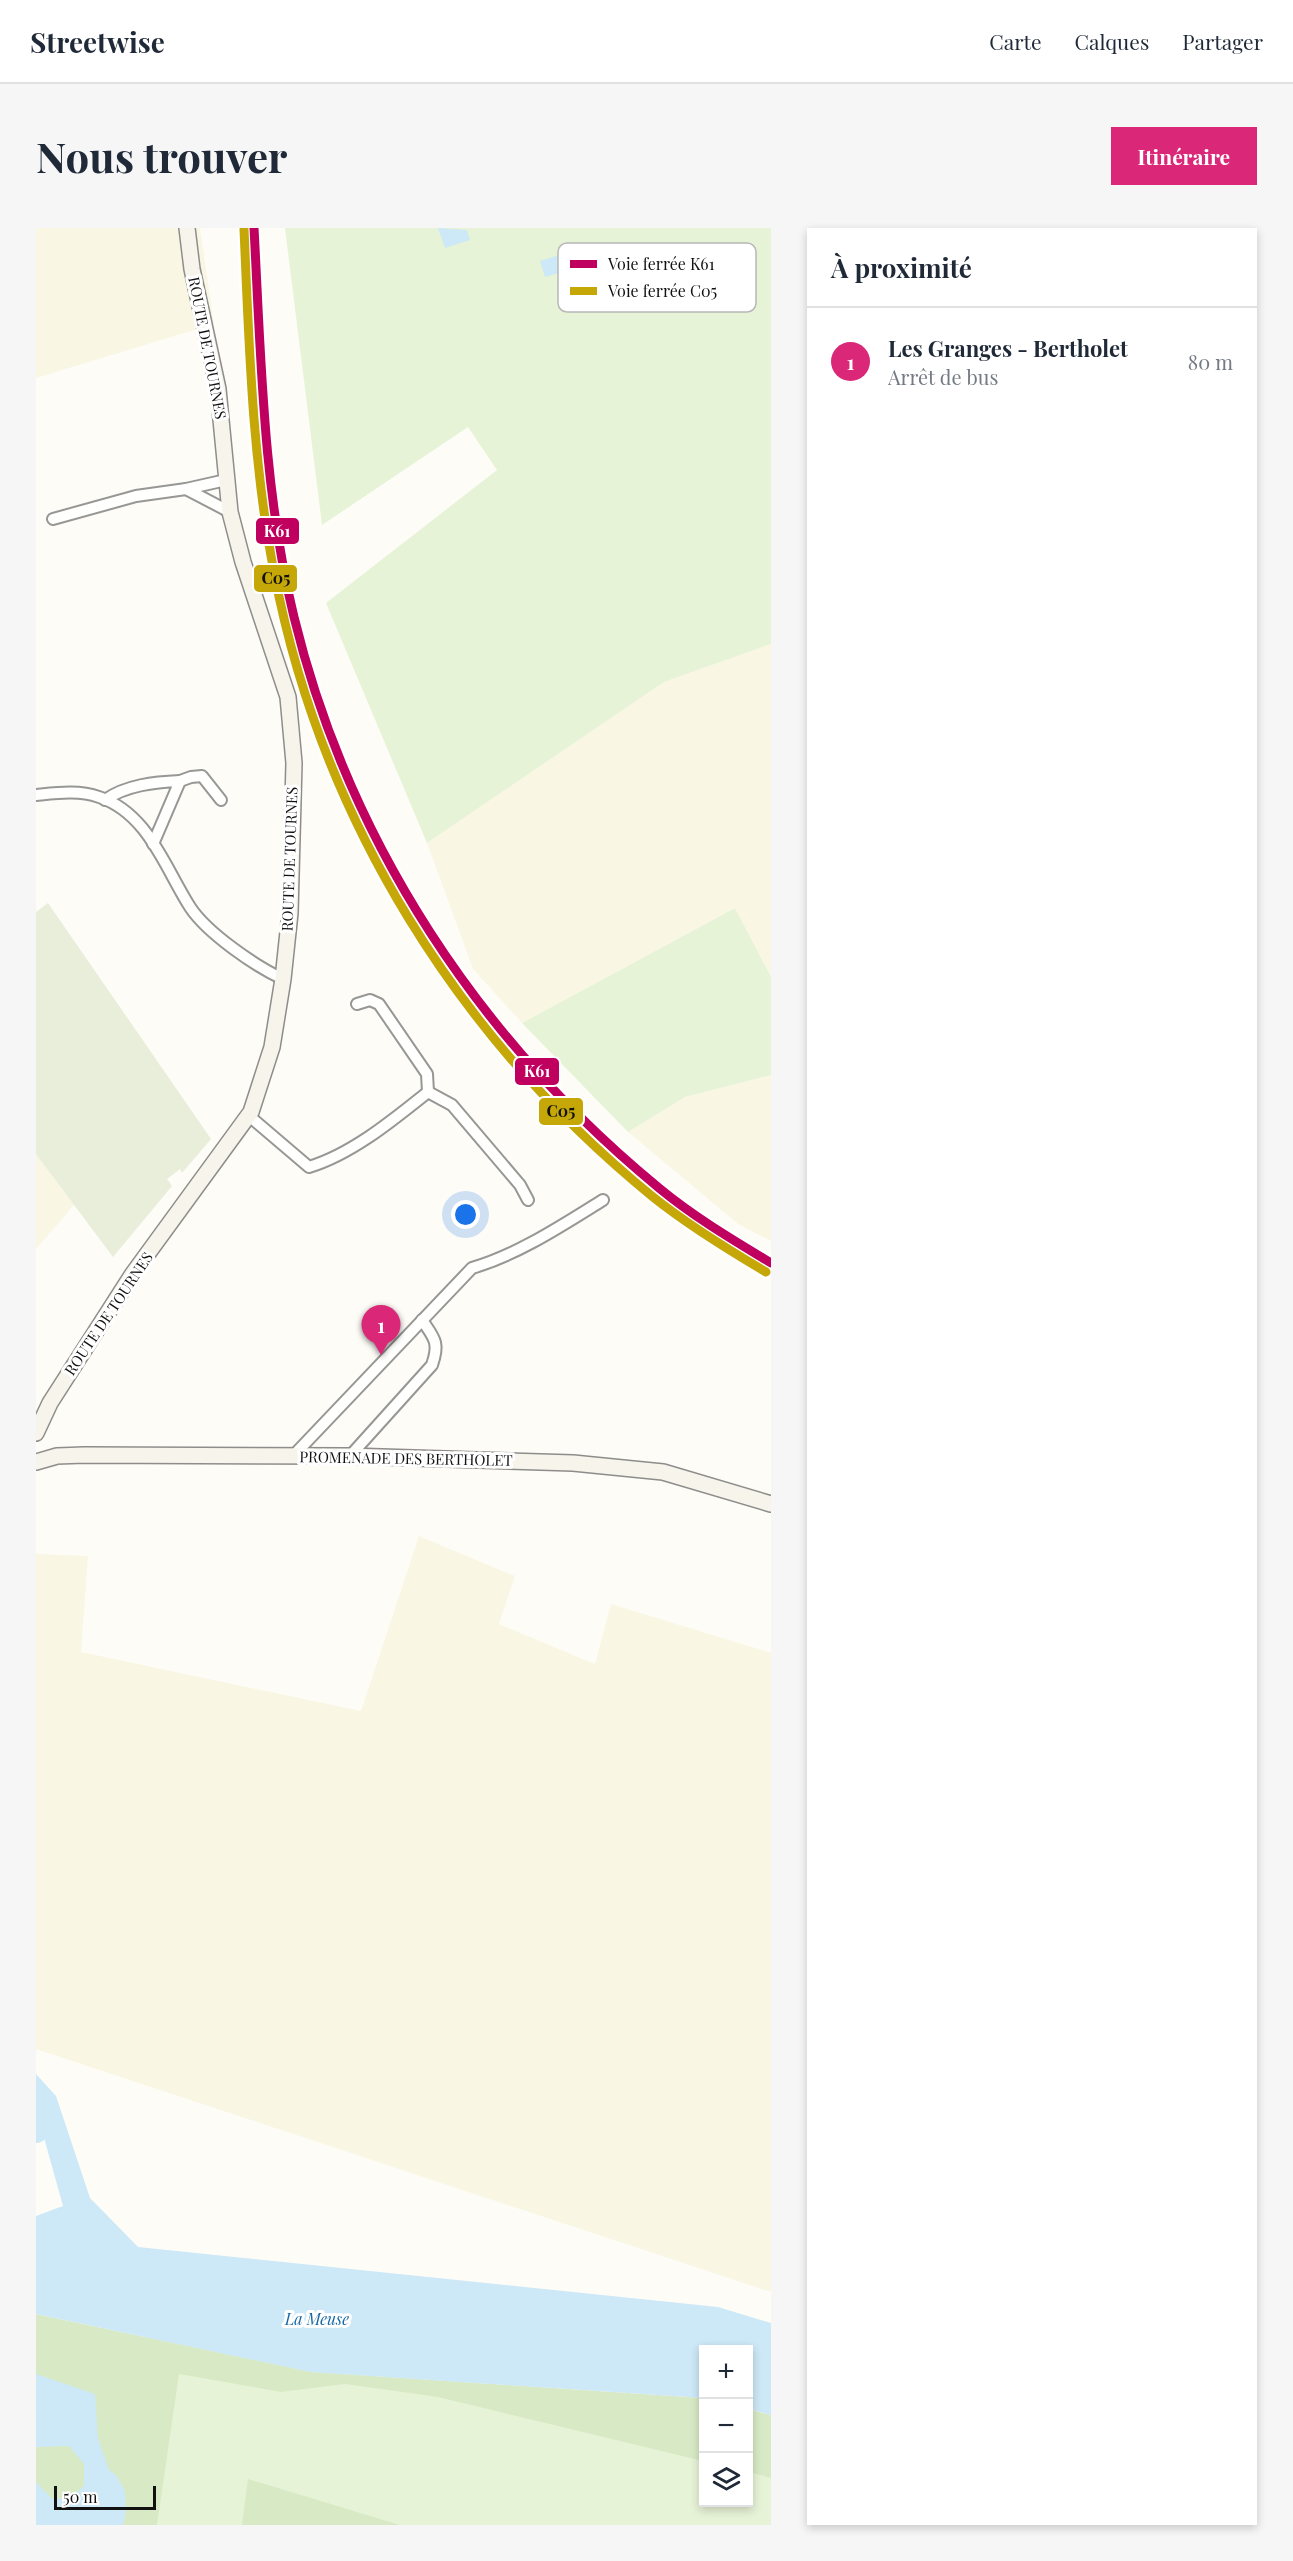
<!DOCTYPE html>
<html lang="fr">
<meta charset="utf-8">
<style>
:root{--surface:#fff;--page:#f6f6f7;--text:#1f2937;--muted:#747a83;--line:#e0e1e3;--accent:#db2777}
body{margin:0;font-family:"Playfair Display",serif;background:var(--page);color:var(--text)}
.controls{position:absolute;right:18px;bottom:18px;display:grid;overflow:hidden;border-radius:0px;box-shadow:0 3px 9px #0003}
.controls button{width:54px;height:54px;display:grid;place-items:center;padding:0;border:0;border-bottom:2px solid var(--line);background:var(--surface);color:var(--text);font:30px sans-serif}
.scale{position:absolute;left:18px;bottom:15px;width:102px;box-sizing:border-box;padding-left:6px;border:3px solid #111;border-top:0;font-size:16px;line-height:21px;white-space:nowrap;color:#111;-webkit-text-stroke:4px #fff;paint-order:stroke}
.you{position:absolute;left:430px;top:987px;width:21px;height:21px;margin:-15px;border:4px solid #fff;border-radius:50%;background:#1a73e8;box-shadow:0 0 0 9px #1a73e833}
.badge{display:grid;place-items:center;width:39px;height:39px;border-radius:50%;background:var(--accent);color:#fff;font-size:20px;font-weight:700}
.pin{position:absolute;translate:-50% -50px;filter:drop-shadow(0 2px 3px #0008)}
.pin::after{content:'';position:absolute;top:32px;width:21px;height:18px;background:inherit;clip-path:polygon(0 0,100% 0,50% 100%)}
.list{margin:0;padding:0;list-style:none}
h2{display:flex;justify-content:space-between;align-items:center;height:78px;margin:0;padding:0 24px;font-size:26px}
h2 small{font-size:20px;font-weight:400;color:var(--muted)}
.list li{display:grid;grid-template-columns:39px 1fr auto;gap:18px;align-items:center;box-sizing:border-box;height:108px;padding:0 24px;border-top:2px solid var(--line)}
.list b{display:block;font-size:22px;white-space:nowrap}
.list p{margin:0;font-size:20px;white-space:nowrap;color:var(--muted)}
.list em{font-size:20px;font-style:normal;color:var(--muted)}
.icon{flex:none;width:33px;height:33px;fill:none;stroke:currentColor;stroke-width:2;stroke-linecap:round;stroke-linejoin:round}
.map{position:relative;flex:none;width:735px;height:2297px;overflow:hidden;border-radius:0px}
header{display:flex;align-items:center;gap:36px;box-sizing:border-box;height:84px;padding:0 30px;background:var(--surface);border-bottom:2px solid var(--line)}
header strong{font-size:28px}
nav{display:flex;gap:33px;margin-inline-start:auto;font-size:21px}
.intro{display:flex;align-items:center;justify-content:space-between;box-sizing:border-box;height:144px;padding:0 36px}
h1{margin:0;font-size:42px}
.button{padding:15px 27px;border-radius:0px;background:var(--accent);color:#fff;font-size:21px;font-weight:700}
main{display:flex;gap:36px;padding:0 36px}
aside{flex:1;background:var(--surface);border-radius:0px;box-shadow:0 3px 9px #0003}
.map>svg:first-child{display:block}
</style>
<header>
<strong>Streetwise</strong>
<nav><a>Carte</a><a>Calques</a><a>Partager</a></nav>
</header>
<div class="intro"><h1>Nous trouver</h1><a class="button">Itinéraire</a></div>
<main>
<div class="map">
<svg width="735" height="2297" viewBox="0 0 735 2297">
<rect width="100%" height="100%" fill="#fdfcf7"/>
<!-- farmland -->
<g fill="#f9f7e4">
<polygon points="0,0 164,0 178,96 0,150"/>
<polygon points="735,416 735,749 699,680 486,795 437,741 391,615 628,454"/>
<polygon points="735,847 735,1013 702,996 592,904 649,869"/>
<polygon points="0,926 38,977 0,1021"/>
<polygon points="383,1308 479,1348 463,1396 559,1436 575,1376 735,1425 735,2064 0,1821 0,1326 52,1328 45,1424 325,1483"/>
</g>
<!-- green -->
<g fill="#e7f3d7">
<polygon points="249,0 735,0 735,416 628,454 391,615 290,375 461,242 432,199 286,297"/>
<polygon points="699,680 735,749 735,847 649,869 592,904 486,795"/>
<polygon points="0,2088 119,2111 335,2148 502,2159 667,2177 668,2274 712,2274 713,2182 735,2188 735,2297 0,2297"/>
</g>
<!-- forest -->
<g fill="#d8eac5">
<polygon points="0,2086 275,2144 667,2170 667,2233 402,2169 309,2156 245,2164 143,2146 121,2297 0,2297"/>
<polygon points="712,2181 735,2187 735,2250 713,2244"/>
<polygon points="212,2251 364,2297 206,2297"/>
</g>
<!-- cemetery -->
<polygon fill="#e9eedb" points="12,675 175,911 146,945 144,941 131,951 136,958 77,1029 0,926 0,684"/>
<!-- water -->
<g fill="#cde8f7">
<polygon points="402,0 431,2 434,12 409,20"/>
<polygon points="536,23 541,40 509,49 504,33"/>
<polygon points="0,1846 20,1868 54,1970 102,2019 682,2079 735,2095 735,2187 713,2181 712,2122 668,2122 667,2170 275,2144 0,2086 0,1988 27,1978 7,1906 0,1890"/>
<polygon points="0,2146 59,2166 62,2210 73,2242 80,2247 89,2264 90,2283 87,2297 0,2297 0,2254 16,2271 34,2270 48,2258 48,2236 33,2218 0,2219"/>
</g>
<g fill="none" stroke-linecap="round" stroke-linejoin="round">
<!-- river -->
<polyline stroke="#cde8f7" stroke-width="24" points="0,1867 8,1894 0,1903"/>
<!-- street casing -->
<g stroke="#979795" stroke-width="14">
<g id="street">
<polyline points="190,252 150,261 194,284"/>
<polyline points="17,291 100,268 150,261"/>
<polyline points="144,553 155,549 166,548 185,572"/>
<path d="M0,567C21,565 43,562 63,569C112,585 129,640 154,679C171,705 219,738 247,751"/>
<path d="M69,572C90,557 119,554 144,553L117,616"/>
<polyline points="392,864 416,877 484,957 492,972"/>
<path d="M212,887L273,939C316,926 357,892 392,864L391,846L343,776L334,772L321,776"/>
<path d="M257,1228L436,1040C483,1026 525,998 567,972"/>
<path d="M314,1228L396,1137C404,1114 398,1110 386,1092"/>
</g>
</g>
<!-- secondary casing -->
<g stroke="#8e8d8b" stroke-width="18">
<g id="secondary">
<polyline points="0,1205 14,1175 96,1047 215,884 236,819 247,751 254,685 258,535 252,469 207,334 194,284 182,161 156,41 151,0"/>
<polyline points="0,1234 21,1228 48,1227 314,1228 537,1235 627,1244 735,1276"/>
</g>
</g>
<!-- street -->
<use href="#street" stroke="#fffffe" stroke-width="10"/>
<!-- secondary -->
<use href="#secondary" stroke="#f6f4eb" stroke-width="15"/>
<!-- rail-1 casing -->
<g stroke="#fff" stroke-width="14">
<path id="rail-1" d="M218,0C225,129 227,262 258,389C313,615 444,813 623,960C658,989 697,1012 735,1035"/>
</g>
<!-- rail-2 casing -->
<g stroke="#fff" stroke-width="14">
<path id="rail-2" d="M208,1C213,115 216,231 238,344C285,591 423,811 617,969C652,997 691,1021 730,1044"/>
</g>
<!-- rail-1 -->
<use href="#rail-1" stroke="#bf005f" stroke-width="9"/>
<!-- rail-2 -->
<use href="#rail-2" stroke="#c5a707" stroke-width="9"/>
</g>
<g text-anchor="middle" stroke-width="6" stroke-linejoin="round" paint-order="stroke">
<!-- street labels -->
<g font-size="15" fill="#111" stroke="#fff">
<text transform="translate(171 120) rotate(79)" y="5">ROUTE DE TOURNES</text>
<text transform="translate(254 631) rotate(-88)" y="5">ROUTE DE TOURNES</text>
<text transform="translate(73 1086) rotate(-56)" y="5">ROUTE DE TOURNES</text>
<text transform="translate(370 1231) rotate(1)" y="5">PROMENADE DES BERTHOLET</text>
</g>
<!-- water labels -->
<g font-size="16" font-style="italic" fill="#1768a6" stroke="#fff">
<text x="281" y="2097">La Meuse</text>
</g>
</g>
<!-- legend -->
<rect x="522" y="15" width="198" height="69" rx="9" fill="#fff" stroke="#b8b8b8" stroke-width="1.5"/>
<rect x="534" y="32" width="27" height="8" fill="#bf005f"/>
<rect x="534" y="59" width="27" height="8" fill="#c5a707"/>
<g font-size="16" fill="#111">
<text x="572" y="42">Voie ferrée K61</text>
<text x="572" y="69">Voie ferrée C05</text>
</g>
<g stroke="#fff" stroke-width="2">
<rect x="219" y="289" width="45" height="28" rx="6" fill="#bf005f"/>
<rect x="217" y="336" width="45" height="29" rx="6" fill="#c5a707"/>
<rect x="478" y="829" width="46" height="29" rx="6" fill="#bf005f"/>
<rect x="502" y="869" width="46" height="29" rx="6" fill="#c5a707"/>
</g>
<g font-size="16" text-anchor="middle" font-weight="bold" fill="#fff">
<text x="241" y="309">K61</text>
<text x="501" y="849">K61</text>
</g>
<g font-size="16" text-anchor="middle" font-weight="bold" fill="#111">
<text x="240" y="356">C05</text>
<text x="525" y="889">C05</text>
</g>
</svg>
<div class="controls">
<button>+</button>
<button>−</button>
<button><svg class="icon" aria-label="layers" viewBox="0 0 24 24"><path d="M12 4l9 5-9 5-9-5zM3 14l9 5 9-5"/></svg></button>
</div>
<div class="scale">50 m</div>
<div class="you"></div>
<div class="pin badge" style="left:345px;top:1127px">1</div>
</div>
<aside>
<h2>À proximité<small></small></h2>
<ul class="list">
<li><span class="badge">1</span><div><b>Les Granges - Bertholet</b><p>Arrêt de bus</p></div><em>80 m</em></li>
</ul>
</aside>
</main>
